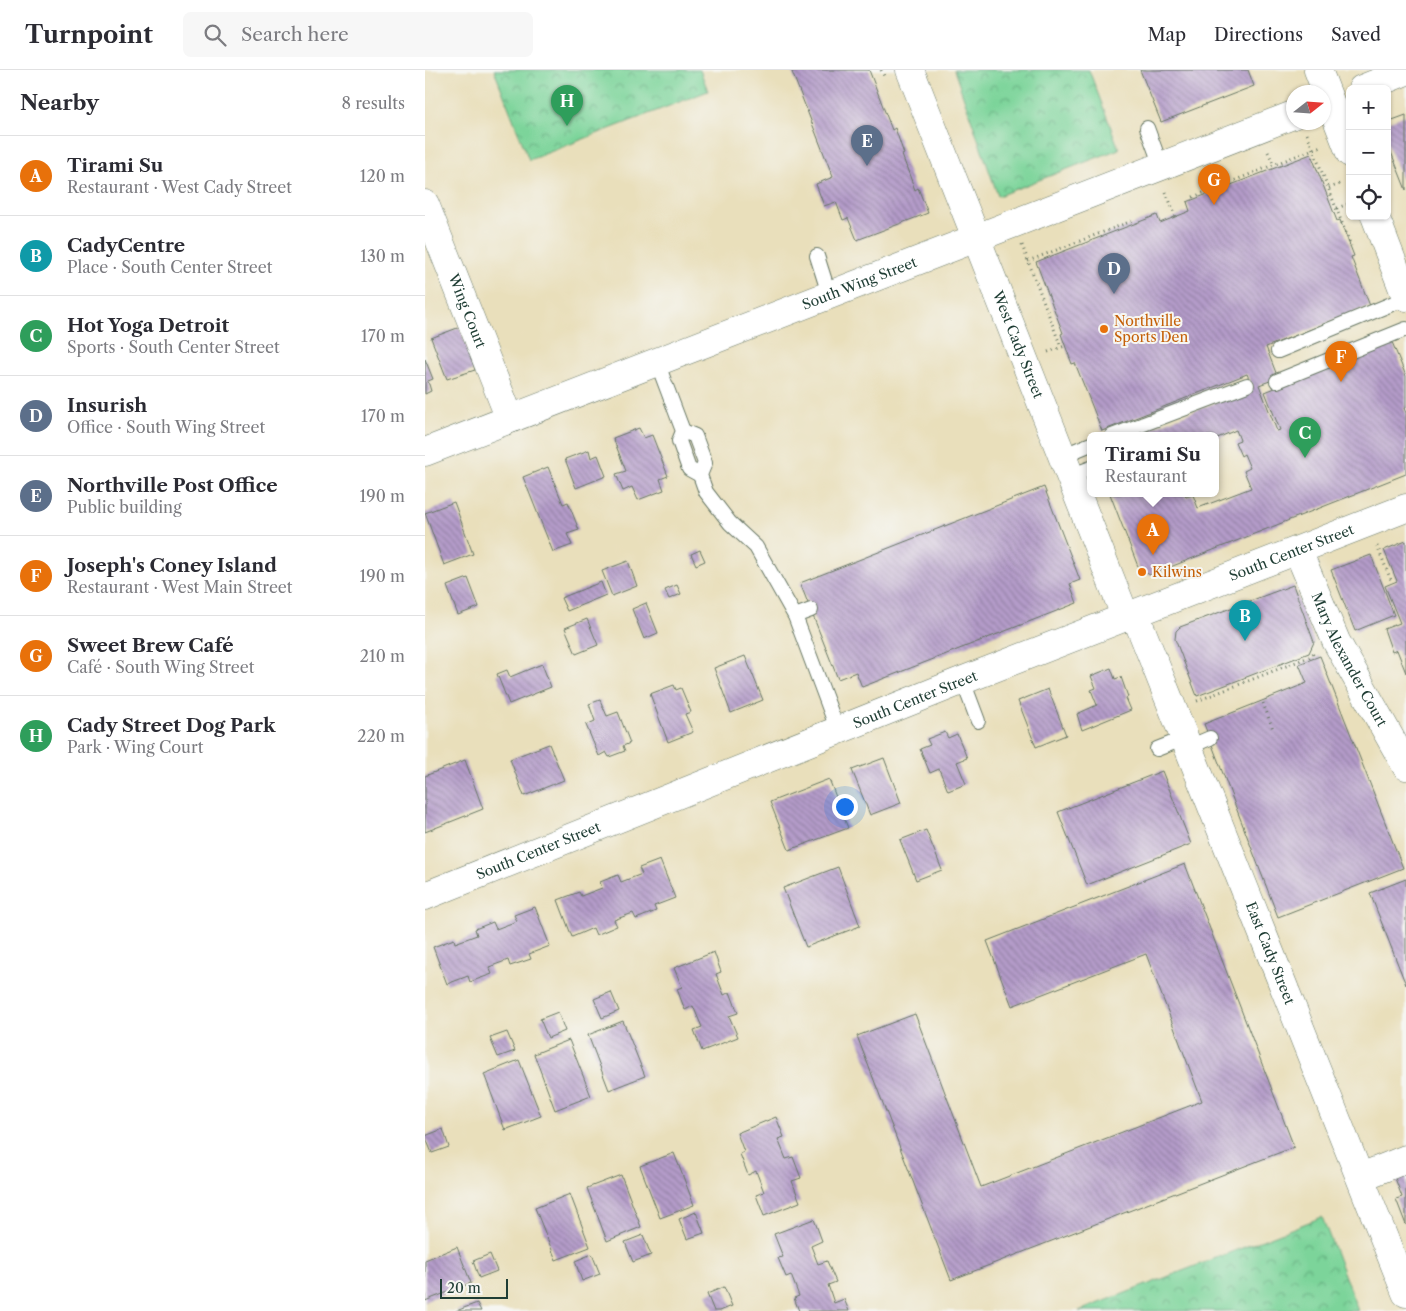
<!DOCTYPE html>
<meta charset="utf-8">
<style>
:root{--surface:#fff;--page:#f7f7f7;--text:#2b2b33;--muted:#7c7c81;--line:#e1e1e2;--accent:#111827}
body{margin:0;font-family:"Libre Caslon Text",serif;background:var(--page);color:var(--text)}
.controls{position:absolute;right:15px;top:15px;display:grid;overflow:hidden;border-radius:8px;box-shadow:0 1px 4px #0004}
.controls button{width:45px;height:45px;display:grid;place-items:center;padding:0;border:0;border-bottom:1px solid var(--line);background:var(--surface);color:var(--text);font:25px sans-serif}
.compass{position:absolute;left:861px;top:15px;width:45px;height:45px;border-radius:50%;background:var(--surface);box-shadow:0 1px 4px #0004;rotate:73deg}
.scale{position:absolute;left:15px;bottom:12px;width:68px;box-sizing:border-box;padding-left:5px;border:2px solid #1f3d34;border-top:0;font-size:14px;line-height:18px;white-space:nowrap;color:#1f3d34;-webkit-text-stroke:4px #f6f6f2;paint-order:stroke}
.you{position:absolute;left:419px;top:736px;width:18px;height:18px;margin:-12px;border:4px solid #fff;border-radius:50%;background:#1a73e8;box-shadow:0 0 0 8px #1a73e833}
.badge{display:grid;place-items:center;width:32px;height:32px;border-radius:50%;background:var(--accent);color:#fff;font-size:16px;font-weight:700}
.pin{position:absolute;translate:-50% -41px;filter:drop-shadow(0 1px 2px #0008)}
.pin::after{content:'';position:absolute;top:26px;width:18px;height:15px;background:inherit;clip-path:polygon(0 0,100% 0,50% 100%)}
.popup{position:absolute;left:662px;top:362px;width:132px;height:65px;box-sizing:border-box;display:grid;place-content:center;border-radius:8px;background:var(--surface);filter:drop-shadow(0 1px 4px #0005);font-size:16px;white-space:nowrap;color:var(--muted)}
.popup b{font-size:19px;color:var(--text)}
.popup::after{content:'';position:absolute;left:50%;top:100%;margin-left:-10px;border:10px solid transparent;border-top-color:var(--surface)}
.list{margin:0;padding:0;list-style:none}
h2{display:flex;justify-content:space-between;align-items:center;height:65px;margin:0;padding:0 20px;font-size:21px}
h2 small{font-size:16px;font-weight:400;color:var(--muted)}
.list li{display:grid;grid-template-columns:32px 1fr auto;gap:15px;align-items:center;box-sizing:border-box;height:80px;padding:0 20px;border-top:1px solid var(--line)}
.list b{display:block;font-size:19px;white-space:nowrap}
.list p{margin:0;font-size:16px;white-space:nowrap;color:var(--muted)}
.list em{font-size:16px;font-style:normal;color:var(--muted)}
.icon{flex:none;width:28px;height:28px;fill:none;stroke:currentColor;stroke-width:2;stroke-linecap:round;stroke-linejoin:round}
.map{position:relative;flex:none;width:981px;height:1241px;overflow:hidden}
header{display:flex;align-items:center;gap:30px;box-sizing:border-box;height:70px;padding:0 25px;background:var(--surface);border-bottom:1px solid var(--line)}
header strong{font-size:24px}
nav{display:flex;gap:28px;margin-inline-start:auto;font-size:18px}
.search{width:350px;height:45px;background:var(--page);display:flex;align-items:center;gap:12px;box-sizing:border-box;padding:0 18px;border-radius:8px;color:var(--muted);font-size:19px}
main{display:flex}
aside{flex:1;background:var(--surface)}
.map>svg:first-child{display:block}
</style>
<header>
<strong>Turnpoint</strong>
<div class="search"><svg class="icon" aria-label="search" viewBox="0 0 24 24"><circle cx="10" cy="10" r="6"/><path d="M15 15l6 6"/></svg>Search here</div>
<nav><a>Map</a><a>Directions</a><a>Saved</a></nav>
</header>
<main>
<aside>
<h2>Nearby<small>8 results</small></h2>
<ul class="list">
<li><span class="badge" style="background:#e8710a">A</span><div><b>Tirami Su</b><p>Restaurant · West Cady Street</p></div><em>120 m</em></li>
<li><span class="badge" style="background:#0f9aa8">B</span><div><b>CadyCentre</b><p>Place · South Center Street</p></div><em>130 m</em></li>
<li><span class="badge" style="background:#2e9e5b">C</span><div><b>Hot Yoga Detroit</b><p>Sports · South Center Street</p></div><em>170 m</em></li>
<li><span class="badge" style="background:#5c6f8a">D</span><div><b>Insurish</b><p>Office · South Wing Street</p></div><em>170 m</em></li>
<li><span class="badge" style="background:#5c6f8a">E</span><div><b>Northville Post Office</b><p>Public building</p></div><em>190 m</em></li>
<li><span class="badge" style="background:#e8710a">F</span><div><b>Joseph's Coney Island</b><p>Restaurant · West Main Street</p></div><em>190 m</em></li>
<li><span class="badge" style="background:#e8710a">G</span><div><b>Sweet Brew Café</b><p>Café · South Wing Street</p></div><em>210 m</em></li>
<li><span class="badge" style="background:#2e9e5b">H</span><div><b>Cady Street Dog Park</b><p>Park · Wing Court</p></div><em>220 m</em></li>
</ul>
</aside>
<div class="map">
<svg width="981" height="1241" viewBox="0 0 981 1241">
<defs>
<pattern id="park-crowns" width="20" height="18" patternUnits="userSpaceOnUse" patternTransform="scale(1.25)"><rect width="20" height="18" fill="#7bd49a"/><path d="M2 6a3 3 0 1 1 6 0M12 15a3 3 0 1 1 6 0" fill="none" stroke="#64ad7e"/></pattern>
<pattern id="building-back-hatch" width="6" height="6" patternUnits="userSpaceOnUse" patternTransform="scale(1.25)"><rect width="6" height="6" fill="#b49bc9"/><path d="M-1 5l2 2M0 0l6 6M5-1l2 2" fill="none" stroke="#9280a4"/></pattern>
</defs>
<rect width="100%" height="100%" fill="#f6f6f2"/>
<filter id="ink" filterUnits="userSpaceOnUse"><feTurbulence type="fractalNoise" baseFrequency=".02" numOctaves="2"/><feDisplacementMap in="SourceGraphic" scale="10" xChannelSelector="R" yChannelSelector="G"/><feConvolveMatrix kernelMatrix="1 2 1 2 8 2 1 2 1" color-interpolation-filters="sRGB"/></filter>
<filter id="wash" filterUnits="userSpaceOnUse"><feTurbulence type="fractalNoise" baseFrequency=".0096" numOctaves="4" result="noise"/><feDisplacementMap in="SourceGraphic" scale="20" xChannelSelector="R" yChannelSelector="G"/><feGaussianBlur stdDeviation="1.12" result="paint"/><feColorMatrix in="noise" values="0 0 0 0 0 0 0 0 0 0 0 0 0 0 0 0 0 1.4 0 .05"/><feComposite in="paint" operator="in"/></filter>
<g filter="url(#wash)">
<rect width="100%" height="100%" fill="#e9dfbb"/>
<!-- park -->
<g fill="url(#park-crowns)" stroke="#4d8867">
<polygon points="69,0 275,0 283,21 104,90"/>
<polygon points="529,0 664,0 694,79 573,126"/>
<polygon points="897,1147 933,1241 654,1241"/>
</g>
<g id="blocks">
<!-- building -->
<g fill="url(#building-back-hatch)">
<polygon points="371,0 444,0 467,60 470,58 479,84 477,85 490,120 493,118 503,143 432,170 423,148 418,150 411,132 399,136 391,114 408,107 367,2"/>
<polygon points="715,0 823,0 829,16 736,52"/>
<polygon points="981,45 981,120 962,72 962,52"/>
<polygon points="886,84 912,151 915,150 929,186 926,187 945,236 841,277 853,308 834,315 852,361 855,360 840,322 967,272 981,306 981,338 979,338 981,343 981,404 725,505 714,499 685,424 760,424 761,427 768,425 773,438 826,418 819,401 825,398 819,384 816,386 810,372 815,370 811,360 790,369 790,366 706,366 828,318 822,304 677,361 650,293 647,294 636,264 638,263 611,192 732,145 735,153 765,141 762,132"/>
<polygon points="35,257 50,300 22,309 6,268"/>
<polygon points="0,289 8,309 3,311 6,321 0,324"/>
<polygon points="214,358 219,368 227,365 243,406 235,409 239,420 213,430 207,417 198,421 191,404 201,401 188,368"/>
<polygon points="164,380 166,388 173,385 181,406 151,418 140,389"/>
<polygon points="123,397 138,434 143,432 154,460 142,464 147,475 128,482 98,407"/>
<polygon points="619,417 655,510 645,514 652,533 437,617 431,602 413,609 375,513"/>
<polygon points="29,432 48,484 19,495 0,443"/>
<polygon points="981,471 981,603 972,580 967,582 959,559 975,553 960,516 972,511 959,480"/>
<polygon points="275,480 280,491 271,495 266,484"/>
<polygon points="946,485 969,545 930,561 906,500"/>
<polygon points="203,491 212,516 187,526 177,501"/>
<polygon points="43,508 54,537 33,545 22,516"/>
<polygon points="176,512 181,525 142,541 136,528"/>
<polygon points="252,515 256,524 244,529 240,520"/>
<polygon points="868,515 889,572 884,583 772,626 750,569 751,561 755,557"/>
<polygon points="221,533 233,563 219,569 207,539"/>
<polygon points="162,549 173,575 151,584 140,558"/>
<polygon points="320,586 338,630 306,643 289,598"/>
<polygon points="895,586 978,798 853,847 779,654 882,613 874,594"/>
<polygon points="117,594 126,617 84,634 72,604 82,600 85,607"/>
<polygon points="686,598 690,609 696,607 703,627 701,628 706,640 657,660 652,644 672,635 666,620 671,618 666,606"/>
<polygon points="249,615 251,620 256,618 266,642 260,644 268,662 243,672 225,624"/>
<polygon points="623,619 641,665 611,677 593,631"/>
<polygon points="175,630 182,646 193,642 205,673 198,676 200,681 184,687 181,682 174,686 161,655 170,651 164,634"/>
<polygon points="520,662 523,668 532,664 542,688 532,692 541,714 523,721 514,699 505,703 495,679 505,675 502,669"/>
<polygon points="124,674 139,710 99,726 85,689"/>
<polygon points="459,688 476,733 445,745 427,700"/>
<polygon points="40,690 58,739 0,762 0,706"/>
<polygon points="737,701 766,774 662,815 633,742"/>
<polygon points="404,709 423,758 364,780 345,732"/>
<polygon points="501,760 517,800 491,810 475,770"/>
<polygon points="235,790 250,828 229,836 231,841 211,849 208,843 189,850 192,856 171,865 168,858 147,867 133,830 154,822 156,826 177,818 175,812 193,805 196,812 217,804 214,798"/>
<polygon points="760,794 869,1077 526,1210 432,966 490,944 556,1117 777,1031 721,884 587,936 562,871"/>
<polygon points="413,797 435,856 381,877 358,818"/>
<polygon points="981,809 981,915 945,823"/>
<polygon points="110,837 125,876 104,884 106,889 85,896 83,890 64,897 67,904 45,912 43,906 22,914 8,877 29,869 30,873 52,865 50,859 68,852 71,859 92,851 89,845"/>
<polygon points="289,882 296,902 291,904 299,925 305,922 313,943 304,946 313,967 277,981 269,960 277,957 268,936 260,940 252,919 257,917 249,898"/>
<polygon points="186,922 194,941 177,948 169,929"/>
<polygon points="133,942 140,961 123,968 115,949"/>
<polygon points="198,951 220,1006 184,1020 163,965"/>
<polygon points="82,962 90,981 73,987 65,968"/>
<polygon points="144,970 166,1026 130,1040 109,984"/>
<polygon points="94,990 116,1046 80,1060 59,1004"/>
<polygon points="351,1047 359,1067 353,1069 361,1089 368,1087 376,1108 367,1111 375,1132 339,1146 331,1125 339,1122 331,1101 323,1105 315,1084 319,1082 312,1063"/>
<polygon points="18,1059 24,1077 7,1083 0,1066"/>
<polygon points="249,1083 269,1135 235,1148 215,1096"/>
<polygon points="981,1104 981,1155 971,1129 977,1127 970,1108"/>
<polygon points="196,1105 216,1157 182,1171 162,1118"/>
<polygon points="145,1124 165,1177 131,1190 110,1138"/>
<polygon points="271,1142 279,1163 262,1169 254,1149"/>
<polygon points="389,1149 397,1171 386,1176 393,1194 402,1191 411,1212 403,1215 409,1233 419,1229 424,1241 374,1241 369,1228 374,1226 366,1205 361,1207 353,1188 358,1187 349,1164"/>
<polygon points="218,1165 226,1185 208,1192 200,1172"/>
<polygon points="32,1177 46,1213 0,1231 0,1190"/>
<polygon points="65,1184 72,1201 54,1208 48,1191"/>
<polygon points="167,1184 175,1204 157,1211 150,1191"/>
<polygon points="299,1217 307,1236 295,1241 289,1241 282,1224"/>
<polygon points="52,1233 56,1241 31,1241"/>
</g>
</g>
</g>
<g filter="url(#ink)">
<use href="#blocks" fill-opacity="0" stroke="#667663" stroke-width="1"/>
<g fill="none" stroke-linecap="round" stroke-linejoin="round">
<!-- service casing -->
<g stroke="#667663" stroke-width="16">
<g id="service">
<polyline points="722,58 736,96"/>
<polyline points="392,186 404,224"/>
<polyline points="853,281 981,228"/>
<polyline points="232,292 258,361 254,371 264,399 275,405"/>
<polyline points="852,311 981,259"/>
<polyline points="258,361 270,366 280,393 275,405 281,422 305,453 331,477 370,546 413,661"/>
<polyline points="687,366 822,315"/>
<polyline points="637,386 666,374"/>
<polyline points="645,406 666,398"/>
<polyline points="370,546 386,540"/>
<polyline points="538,611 553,651"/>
<polyline points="764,677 785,668"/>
<polyline points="732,679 760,668"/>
</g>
</g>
<!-- minor casing -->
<g stroke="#667663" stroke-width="29">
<g id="minor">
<path id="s1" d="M485,0L701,548"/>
<polyline points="893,0 925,83"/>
<polyline points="937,19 981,1"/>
<path id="s2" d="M0,134L85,349"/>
<polyline points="950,146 981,227"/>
<path id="s3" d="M0,382L868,45"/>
<path id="s4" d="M873,481L911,571L981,696"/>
<path id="s5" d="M710,544L981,1223"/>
<polyline points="936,1107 981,1089"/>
</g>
</g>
<!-- secondary casing -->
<g stroke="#667663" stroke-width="29">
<g id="secondary">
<path id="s6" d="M0,826L531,613L981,438"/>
</g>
</g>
<!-- path -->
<g stroke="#667663" stroke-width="3" stroke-dasharray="1 4" stroke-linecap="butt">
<polyline points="456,0 460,8"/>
<polyline points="882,64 926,176"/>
<polyline points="843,82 849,95"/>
<polyline points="787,103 789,109 798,105 801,114"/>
<polyline points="904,118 915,114"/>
<polyline points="741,122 751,147"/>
<polyline points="768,127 896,76"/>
<polyline points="912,138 923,134"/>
<polyline points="597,175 636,277"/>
<polyline points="603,191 707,151"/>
<polyline points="623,282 640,276"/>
<polyline points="952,476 966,510"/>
<polyline points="772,631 884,587 890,582"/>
<polyline points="838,633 848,659"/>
</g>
<!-- service -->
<use href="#service" stroke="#fff" stroke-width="14"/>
<!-- minor -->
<use href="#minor" stroke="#fff" stroke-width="28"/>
<!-- secondary -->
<use href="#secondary" stroke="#fff" stroke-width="28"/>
</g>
</g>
<!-- markers -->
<g fill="#e8710a" stroke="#f6f6f2" stroke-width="2">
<circle cx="679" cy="259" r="5"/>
<circle cx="717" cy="502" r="5"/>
</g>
<g text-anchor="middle" stroke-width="4" stroke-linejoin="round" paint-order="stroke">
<!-- street labels -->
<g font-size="14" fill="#1f3d34" stroke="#f6f6f2">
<text dy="5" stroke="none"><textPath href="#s3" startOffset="466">South Wing Street</textPath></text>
<text dy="5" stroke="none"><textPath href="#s2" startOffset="115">Wing Court</textPath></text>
<text dy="5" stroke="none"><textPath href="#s1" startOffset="295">West Cady Street</textPath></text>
<text dy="5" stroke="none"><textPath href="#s6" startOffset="932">South Center Street</textPath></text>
<text dy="5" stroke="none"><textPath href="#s4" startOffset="120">Mary Alexander Court</textPath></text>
<text dy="5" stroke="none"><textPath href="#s6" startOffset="528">South Center Street</textPath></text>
<text dy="5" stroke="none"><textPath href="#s6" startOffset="122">South Center Street</textPath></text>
<text dy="5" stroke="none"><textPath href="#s5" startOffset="365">East Cady Street</textPath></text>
</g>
<!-- food labels -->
<g font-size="14" fill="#c56008" stroke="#f6f6f2" text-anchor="start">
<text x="689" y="256">Northville<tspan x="689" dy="16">Sports Den</tspan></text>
<text x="727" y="507">Kilwins</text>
</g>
</g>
</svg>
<div class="controls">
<button>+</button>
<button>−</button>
<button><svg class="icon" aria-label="locate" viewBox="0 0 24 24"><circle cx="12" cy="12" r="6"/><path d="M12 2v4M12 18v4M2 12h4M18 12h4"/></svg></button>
</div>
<svg class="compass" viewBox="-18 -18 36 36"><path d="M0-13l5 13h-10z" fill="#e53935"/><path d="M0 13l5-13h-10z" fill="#7c7c81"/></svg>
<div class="scale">20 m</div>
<div class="you"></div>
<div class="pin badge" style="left:728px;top:485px;background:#e8710a">A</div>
<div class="popup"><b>Tirami Su</b>Restaurant</div>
<div class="pin badge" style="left:820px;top:571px;background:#0f9aa8">B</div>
<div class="pin badge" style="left:880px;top:388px;background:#2e9e5b">C</div>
<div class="pin badge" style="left:689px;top:224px;background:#5c6f8a">D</div>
<div class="pin badge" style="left:442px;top:96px;background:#5c6f8a">E</div>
<div class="pin badge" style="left:916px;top:312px;background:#e8710a">F</div>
<div class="pin badge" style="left:789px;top:135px;background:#e8710a">G</div>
<div class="pin badge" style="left:142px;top:56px;background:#2e9e5b">H</div>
</div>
</main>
